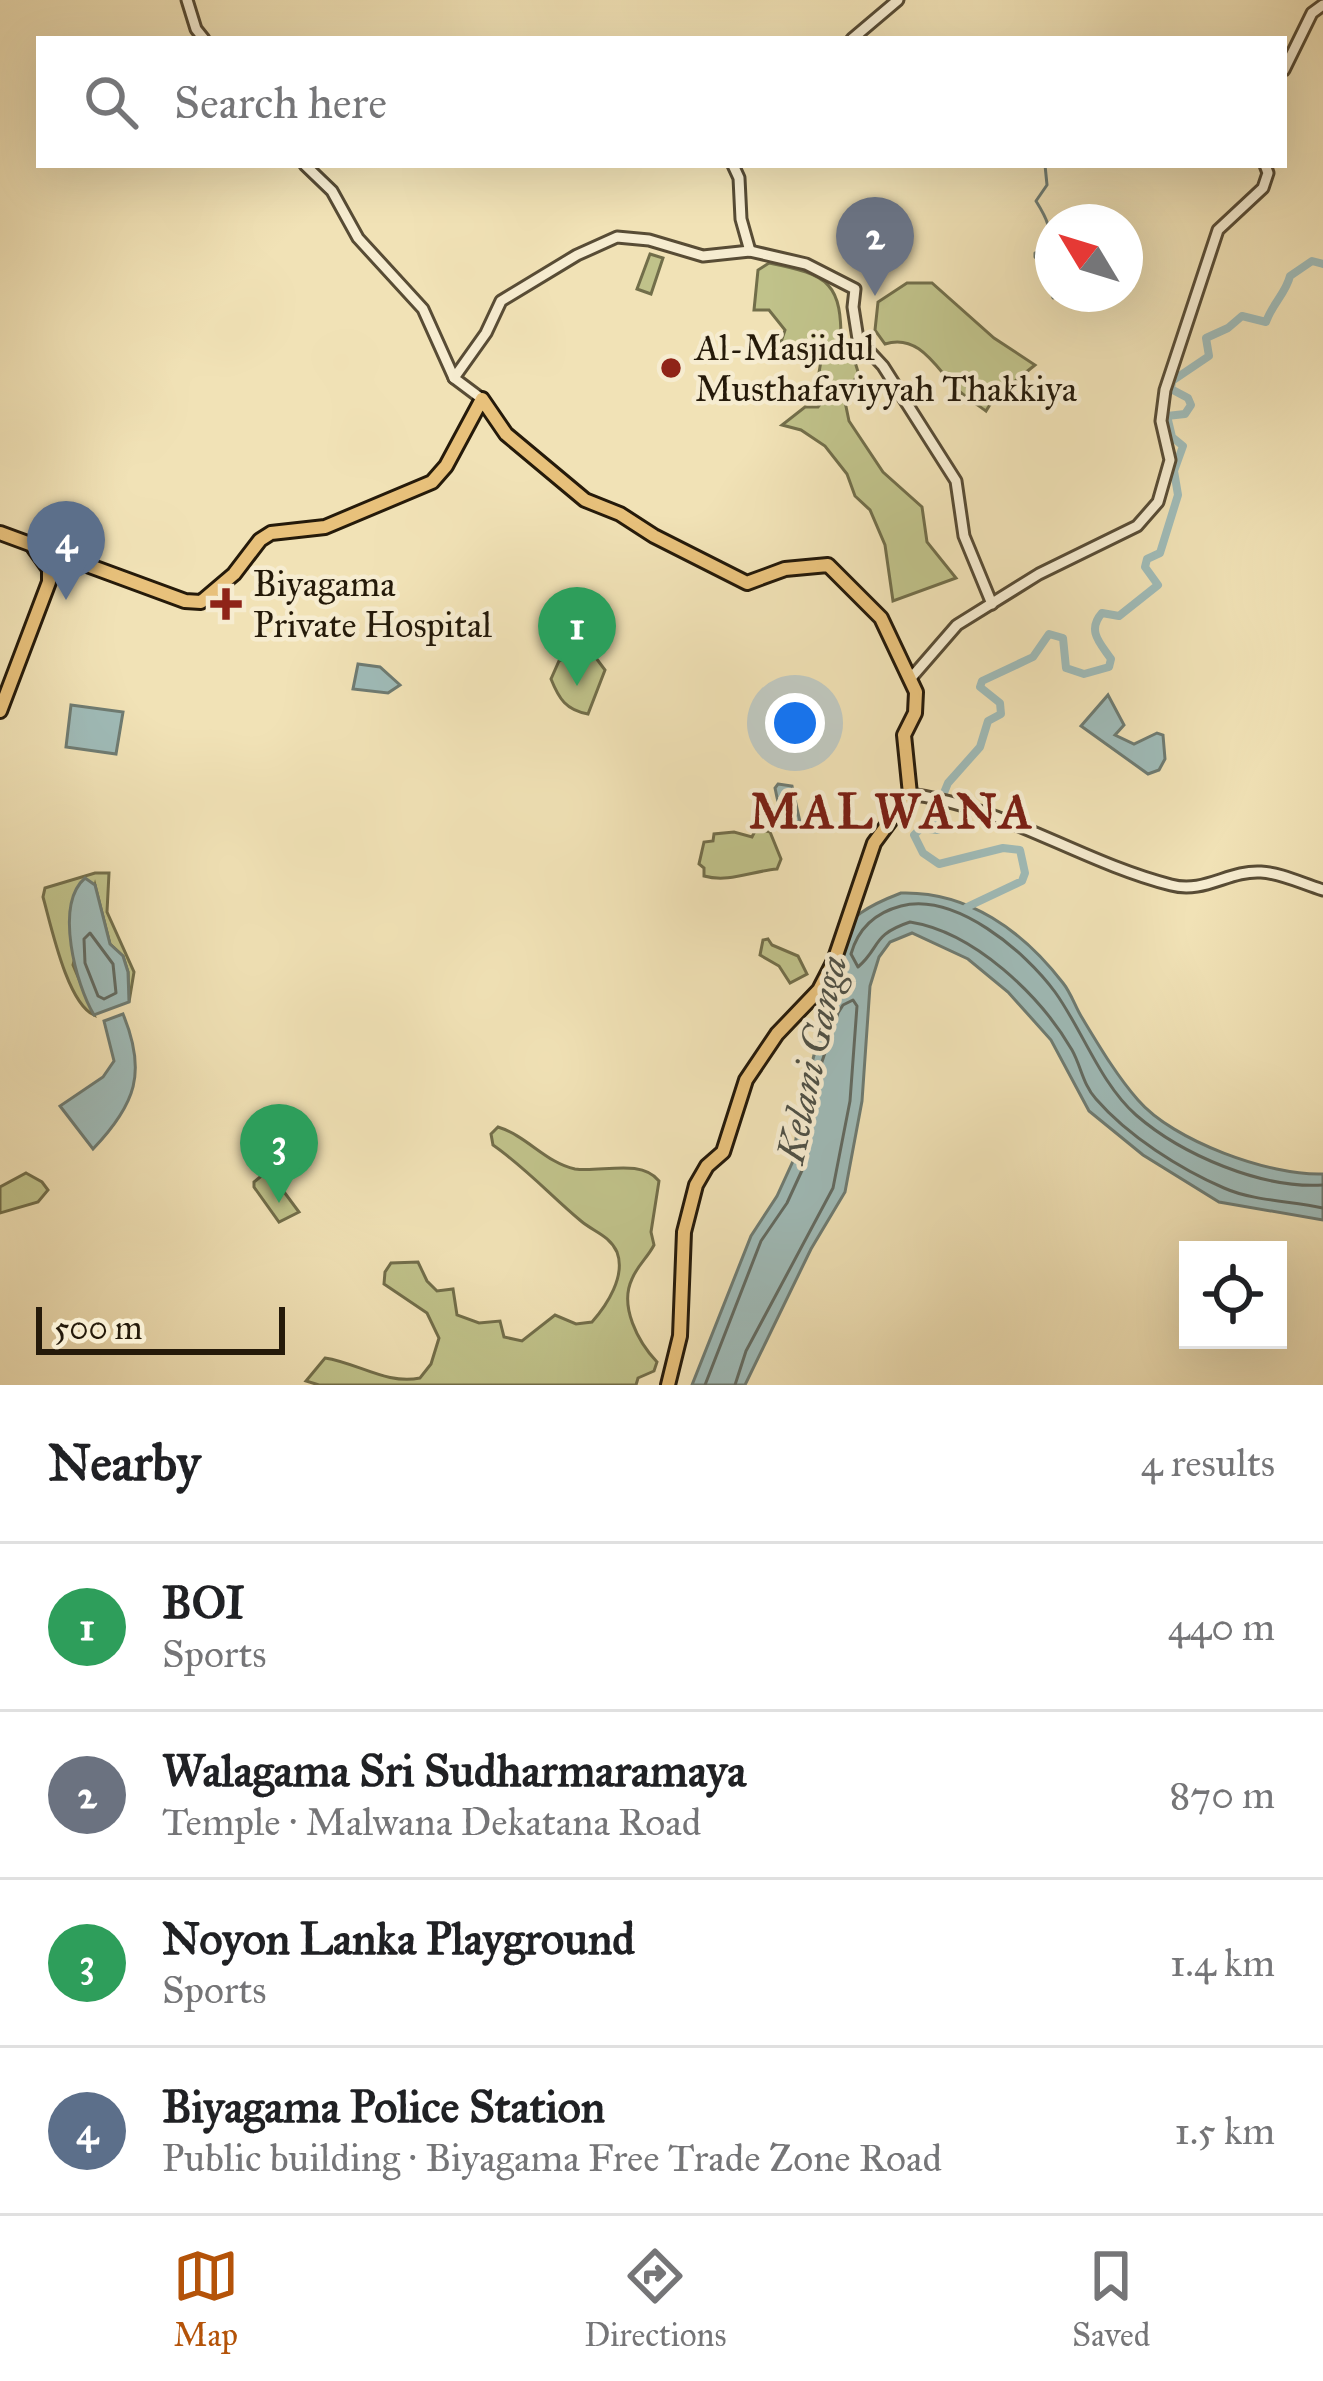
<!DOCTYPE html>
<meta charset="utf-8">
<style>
:root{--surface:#fff;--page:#f2f2f2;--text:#202124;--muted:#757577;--line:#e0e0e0;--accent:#b45309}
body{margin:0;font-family:"IM FELL Great Primer",serif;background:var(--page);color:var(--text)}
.controls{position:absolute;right:36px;bottom:36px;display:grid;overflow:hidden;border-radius:0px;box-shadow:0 12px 48px #0002}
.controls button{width:108px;height:108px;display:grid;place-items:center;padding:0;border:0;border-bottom:3px solid var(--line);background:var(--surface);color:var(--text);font:60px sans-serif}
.compass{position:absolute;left:1035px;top:204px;width:108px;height:108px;border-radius:50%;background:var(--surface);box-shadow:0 12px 48px #0002;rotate:308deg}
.scale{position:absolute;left:36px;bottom:30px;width:249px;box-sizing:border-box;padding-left:12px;border:6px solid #251a0a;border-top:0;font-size:33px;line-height:42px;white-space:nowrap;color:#251a0a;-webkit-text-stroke:9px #f6ecd0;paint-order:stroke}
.you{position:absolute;left:795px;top:723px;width:42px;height:42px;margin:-30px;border:9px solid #fff;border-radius:50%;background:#1a73e8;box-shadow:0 0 0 18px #1a73e833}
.badge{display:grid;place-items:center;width:78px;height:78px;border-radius:50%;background:var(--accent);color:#fff;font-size:39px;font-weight:700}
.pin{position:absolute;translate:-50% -99px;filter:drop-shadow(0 3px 6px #0008)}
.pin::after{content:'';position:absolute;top:63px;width:42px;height:36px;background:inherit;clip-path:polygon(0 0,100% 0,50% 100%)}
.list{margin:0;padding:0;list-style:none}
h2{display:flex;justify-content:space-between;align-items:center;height:156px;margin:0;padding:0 48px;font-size:51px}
h2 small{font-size:39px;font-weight:400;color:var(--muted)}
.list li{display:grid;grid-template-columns:78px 1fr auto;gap:36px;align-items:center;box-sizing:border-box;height:168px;padding:0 48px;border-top:3px solid var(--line)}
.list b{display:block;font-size:45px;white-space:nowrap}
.list p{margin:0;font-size:39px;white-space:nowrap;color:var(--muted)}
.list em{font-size:39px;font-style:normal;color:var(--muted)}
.icon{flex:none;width:66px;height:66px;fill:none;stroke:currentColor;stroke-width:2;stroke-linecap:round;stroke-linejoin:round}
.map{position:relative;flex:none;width:1323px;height:1385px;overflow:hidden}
.search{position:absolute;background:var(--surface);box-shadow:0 12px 48px #0002;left:36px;right:36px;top:36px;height:132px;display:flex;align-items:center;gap:30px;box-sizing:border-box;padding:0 42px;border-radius:0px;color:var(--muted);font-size:45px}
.sheet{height:828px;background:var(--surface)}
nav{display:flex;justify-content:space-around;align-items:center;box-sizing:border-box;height:168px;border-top:3px solid var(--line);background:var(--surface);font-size:33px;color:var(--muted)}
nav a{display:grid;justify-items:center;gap:6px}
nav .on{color:var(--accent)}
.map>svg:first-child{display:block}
</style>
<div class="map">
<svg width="1323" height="1385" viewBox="0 0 1323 1385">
<rect width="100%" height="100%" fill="#f1e2b6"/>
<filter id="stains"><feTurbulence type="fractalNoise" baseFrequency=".00167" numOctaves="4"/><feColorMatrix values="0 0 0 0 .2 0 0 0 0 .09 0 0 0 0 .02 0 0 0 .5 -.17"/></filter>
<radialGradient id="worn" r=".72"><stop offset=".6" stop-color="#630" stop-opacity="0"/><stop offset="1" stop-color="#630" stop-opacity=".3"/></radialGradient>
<!-- green -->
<g fill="#c0c28a" stroke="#726e4a" stroke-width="3">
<polygon points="650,254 663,258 651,294 637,289"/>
<path d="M769,263C830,275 842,283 841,346L852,352L859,375L843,392L849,421L883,472L922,507L927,542L956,578L893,601L885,545L870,510L855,496L847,474L825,446L801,430L782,425L805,407H818L827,395L817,384L821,361L806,355L802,362L779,348L785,330L769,310H754L758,270Z"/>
<path d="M907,283H932L994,338L1035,365L994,398L986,411C975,403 963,396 954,386C936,367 918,333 885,344L875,330L878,302Z"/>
<path d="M590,650L605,670L588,714C566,710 559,699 551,679L559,661Z"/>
<path d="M763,830L770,832L781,859L777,869C752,871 729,883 704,876V868L699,864L704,842L713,841L714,834L734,832L752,837L755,831Z"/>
<path d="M95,873H109L107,912L134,972L129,1002L128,972L123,956L110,944L95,885L73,965L94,1015C67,1003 51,925 43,897L45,888Z"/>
<polygon points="768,939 772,945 798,956 807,974 790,983 779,966 760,955 763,940"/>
<path d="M498,1127C527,1136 546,1163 575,1169C600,1173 641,1158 659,1181L651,1232L654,1245C648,1257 637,1266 632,1279C619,1306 638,1342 657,1362L654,1371L638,1378L636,1385H319L306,1381L325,1358C358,1363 387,1385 420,1378L431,1364L439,1338L427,1313L384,1284L385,1272L391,1263L418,1262L427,1281L437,1291L453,1289L457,1315L479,1323L500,1321L504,1337L522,1341L555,1315L576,1324L592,1322C607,1305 626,1276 617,1252C609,1235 594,1232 581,1221C551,1196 526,1168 493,1145L491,1134Z"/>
<polygon points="26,1173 42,1182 48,1190 38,1202 0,1213 0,1187"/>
<polygon points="265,1173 270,1173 299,1212 279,1222 254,1187 254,1182"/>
</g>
<!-- water -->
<g fill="#9fbbb8" stroke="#6e7b72" stroke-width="3">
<polygon points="358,664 380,667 400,685 388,693 353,689"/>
<polygon points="1108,695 1124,725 1115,735 1134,744 1157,733 1163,735 1165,759 1159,770 1148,774 1081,726"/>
<polygon points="71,705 123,712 116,754 66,747"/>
<path d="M778,784L792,786L800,822C779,822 779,805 775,788Z"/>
<path d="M85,878L95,885L110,944L123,956L128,972L129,1002L94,1015C76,985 54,905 85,878Z"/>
<path d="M901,893C968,891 1023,931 1063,983C1071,993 1075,1006 1081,1016C1098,1044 1116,1075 1138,1100C1173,1141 1270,1176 1323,1174V1220L1219,1202L1143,1155L1089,1111L1051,1040L1008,992L968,959L912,933L890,942L879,957L870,986L862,1101L845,1192L811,1249L745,1385H692L751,1236L777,1196L793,1161L804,1079L813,1059L826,1010L833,997L845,988V981L836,978C840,967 837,961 838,950C841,917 875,903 901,893Z"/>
<path d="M123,1014C147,1072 136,1104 93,1149L60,1106L103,1077L114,1061L104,1021Z"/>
</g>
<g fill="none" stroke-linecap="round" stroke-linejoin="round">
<!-- shore -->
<g stroke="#626a61" stroke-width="3">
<polygon points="90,933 113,964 116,993 104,999 98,996 85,963 84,939"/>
<path d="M1323,1185C1262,1189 1182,1155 1136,1115C1100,1083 1083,1031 1055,992C1025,951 955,892 901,906C874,913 858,929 851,954L858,967C881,947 871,935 910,922C974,932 1040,995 1072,1050C1081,1066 1083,1085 1096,1099C1128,1136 1180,1169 1224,1188C1253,1201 1292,1201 1323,1208"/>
<polyline points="705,1385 761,1241 787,1203 804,1166 815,1083 838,1013 843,1005 853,1000 857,1006 850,1101 833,1188 746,1351 735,1385"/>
</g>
<!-- stream -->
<path stroke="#6e7b72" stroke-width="3" d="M1045,165L1047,185L1036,201C1046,217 1054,231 1047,251L1035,253V257L1045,267L1053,298"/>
<!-- river -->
<path stroke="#9fbbb8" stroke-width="8" d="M967,907L1022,881L1025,873L1020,850L1003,848L939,864L923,853L914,835L921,828L937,830L939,805L948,783L980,747L988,721L1001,714L1000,703L980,687L982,681L1033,657L1049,634L1063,638L1066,668L1084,674L1109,667L1111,659C1101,644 1086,631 1102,613L1119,616L1158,585L1145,567L1147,559L1160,553L1178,495L1174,471L1183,446L1172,437L1167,416L1185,414L1191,405L1188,398L1171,389L1172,381L1209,356L1206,338L1228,328L1242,316L1266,322C1272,304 1286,293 1290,276L1312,261L1323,264"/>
<!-- minor casing -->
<g stroke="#584c35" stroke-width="15">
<g id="minor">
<polyline points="187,0 196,29 204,39"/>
<polyline points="852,39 898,0"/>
<polyline points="1284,70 1312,13 1323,5"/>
<polyline points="305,165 332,191 358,238 423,309 454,378"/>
<polyline points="733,165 739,178 741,219 750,251"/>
<polyline points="482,399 454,378 486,333 501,301 577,255 617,237 649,240 703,256 750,251 806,264 855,289 853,307 858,339 883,366 956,481 964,536 992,604"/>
<polyline points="911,678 957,625 1039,574 1137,526 1158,502 1170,460 1161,421 1165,390 1218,230 1263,188 1268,173 1265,165"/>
<path d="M910,794C1002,806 1081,862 1171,885C1204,894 1229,870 1261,872C1281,873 1303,884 1323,890"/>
</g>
</g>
<!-- major casing -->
<g stroke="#251a0a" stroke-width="18">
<g id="major">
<polyline points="0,533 185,601 201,602 234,574 260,540 271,533 325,527 432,482 446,466 482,399 506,434 585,500 620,514 654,536 747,583 785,569 828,565 881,618 916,692 915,713 904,735 910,794 874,843 834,961 819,990 777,1034 746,1080 723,1152 707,1166 696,1185 684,1232 680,1336 668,1385"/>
<polyline points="0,711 49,582 49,569 34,548"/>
</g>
</g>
<!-- minor -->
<use href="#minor" stroke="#f6ecd0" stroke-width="9"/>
<!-- major -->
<use href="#major" stroke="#e8c17b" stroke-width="12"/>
</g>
<!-- markers -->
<g fill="#8f2418" stroke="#f6ecd0" stroke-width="4.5">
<circle cx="671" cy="368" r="12"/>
<path d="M220 586h12v12h12v12h-12v12h-12v-12h-12v-12h12z"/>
</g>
<g text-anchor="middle" stroke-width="9" stroke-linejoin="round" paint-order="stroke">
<!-- poi labels -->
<g font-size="36" fill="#251a0a" stroke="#f6ecd0" text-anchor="start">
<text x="695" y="360">Al-Masjidul<tspan x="695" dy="41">Musthafaviyyah Thakkiya</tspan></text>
<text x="253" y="596">Biyagama<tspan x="253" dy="41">Private Hospital</tspan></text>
</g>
<!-- water labels -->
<g font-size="39" font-style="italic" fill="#505247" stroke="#f6ecd0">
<text transform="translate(811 1059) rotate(-78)" y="14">Kelani Ganga</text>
</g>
<!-- district labels -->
<g font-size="48" font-weight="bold" letter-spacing="3" fill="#7a1f14" stroke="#f6ecd0">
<text x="892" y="828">MALWANA</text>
</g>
</g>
<rect width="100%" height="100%" filter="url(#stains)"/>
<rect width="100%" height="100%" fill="url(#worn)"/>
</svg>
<div class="controls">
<button><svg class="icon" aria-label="locate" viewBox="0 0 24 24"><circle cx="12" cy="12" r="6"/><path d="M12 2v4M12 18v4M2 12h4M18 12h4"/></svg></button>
</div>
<svg class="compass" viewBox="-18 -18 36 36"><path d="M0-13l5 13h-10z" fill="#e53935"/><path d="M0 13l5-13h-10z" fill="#757577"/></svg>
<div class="scale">500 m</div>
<div class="you"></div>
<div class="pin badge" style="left:577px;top:686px;background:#2e9e5b">1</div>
<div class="pin badge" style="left:875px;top:296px;background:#6b7280">2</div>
<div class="pin badge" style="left:279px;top:1203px;background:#2e9e5b">3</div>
<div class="pin badge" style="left:66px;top:600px;background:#5c6f8a">4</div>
<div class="search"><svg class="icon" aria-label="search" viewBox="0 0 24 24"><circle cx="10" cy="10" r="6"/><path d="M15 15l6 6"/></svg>Search here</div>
</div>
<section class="sheet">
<h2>Nearby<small>4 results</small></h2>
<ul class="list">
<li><span class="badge" style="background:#2e9e5b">1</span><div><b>BOI</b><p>Sports</p></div><em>440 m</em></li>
<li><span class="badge" style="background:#6b7280">2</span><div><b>Walagama Sri Sudharmaramaya</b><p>Temple · Malwana Dekatana Road</p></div><em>870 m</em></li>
<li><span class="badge" style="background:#2e9e5b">3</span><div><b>Noyon Lanka Playground</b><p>Sports</p></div><em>1.4 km</em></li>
<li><span class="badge" style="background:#5c6f8a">4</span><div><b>Biyagama Police Station</b><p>Public building · Biyagama Free Trade Zone Road</p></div><em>1.5 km</em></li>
</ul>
</section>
<nav>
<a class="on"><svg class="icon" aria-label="map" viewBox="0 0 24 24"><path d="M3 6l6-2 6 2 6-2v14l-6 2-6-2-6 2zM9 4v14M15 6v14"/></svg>Map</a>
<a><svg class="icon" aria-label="directions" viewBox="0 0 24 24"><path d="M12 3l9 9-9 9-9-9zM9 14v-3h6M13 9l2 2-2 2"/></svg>Directions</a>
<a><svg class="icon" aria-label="saved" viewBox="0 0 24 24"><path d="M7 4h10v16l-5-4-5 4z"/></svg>Saved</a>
</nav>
